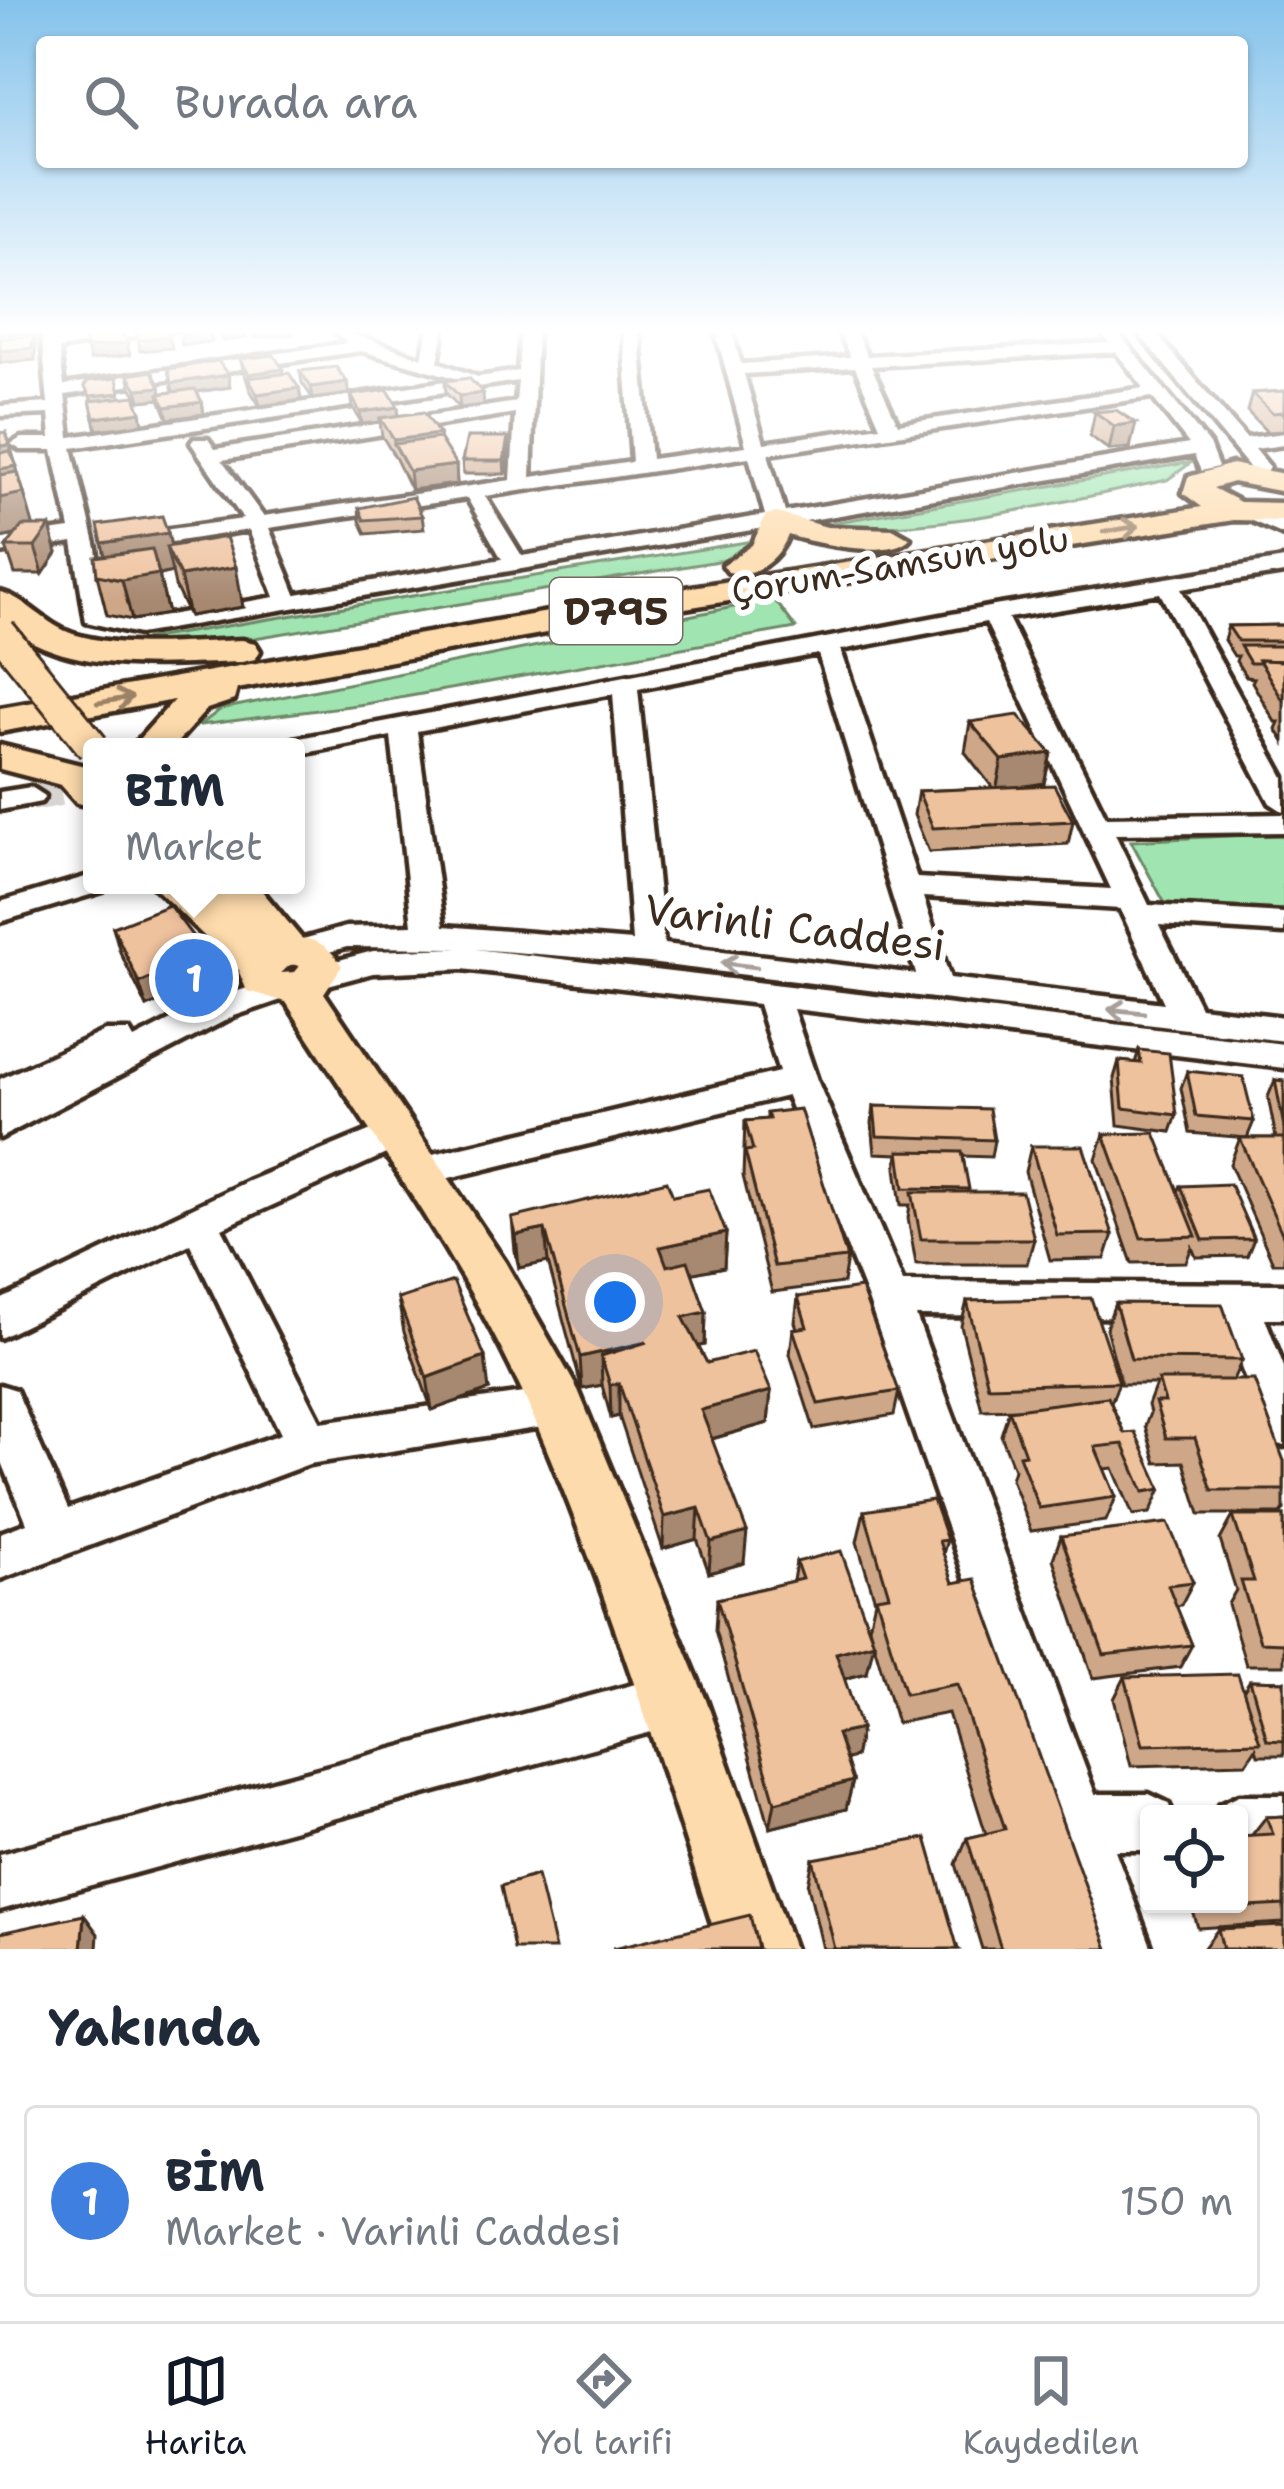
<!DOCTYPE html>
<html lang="tr">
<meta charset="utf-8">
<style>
:root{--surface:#fff;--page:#f6f6f7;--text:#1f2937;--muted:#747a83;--line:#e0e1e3;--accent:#111827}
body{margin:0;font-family:"Shantell Sans",sans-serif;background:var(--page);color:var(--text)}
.controls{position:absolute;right:36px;bottom:36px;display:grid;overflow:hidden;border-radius:12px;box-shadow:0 3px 9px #0004}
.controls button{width:108px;height:108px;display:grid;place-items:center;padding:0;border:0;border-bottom:3px solid var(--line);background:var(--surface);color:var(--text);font:60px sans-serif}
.you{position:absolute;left:615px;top:1302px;width:42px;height:42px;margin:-30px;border:9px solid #fff;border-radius:50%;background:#1a73e8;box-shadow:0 0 0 18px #1a73e833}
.badge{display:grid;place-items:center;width:78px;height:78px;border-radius:50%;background:var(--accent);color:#fff;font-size:39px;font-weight:700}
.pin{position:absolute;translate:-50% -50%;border:6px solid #fff;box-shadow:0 3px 12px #0006}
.popup{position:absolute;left:83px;top:738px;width:222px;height:156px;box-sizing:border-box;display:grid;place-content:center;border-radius:12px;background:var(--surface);filter:drop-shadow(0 3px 9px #0005);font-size:39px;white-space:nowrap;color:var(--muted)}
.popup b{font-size:45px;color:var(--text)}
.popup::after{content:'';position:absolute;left:50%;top:100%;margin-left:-24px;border:24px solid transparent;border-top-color:var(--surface)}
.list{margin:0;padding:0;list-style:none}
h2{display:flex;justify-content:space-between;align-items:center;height:156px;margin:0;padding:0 48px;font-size:51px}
h2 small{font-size:39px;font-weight:400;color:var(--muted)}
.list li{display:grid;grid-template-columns:78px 1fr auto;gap:36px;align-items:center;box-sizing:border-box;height:192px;margin:0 24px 24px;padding:0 24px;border:3px solid var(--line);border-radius:12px}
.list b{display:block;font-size:45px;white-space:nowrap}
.list p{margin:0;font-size:39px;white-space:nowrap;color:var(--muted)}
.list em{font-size:39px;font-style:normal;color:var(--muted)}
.icon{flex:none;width:66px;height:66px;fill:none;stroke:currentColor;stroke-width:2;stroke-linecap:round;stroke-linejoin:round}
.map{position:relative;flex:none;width:1284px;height:1949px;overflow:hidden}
.search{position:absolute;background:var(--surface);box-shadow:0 3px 9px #0004;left:36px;right:36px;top:36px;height:132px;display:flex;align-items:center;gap:30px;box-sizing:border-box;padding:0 42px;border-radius:12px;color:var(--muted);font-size:45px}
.sheet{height:372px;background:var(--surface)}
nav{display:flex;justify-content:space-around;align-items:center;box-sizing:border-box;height:168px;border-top:3px solid var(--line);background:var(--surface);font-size:33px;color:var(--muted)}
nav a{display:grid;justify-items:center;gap:6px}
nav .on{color:var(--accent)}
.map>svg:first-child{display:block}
</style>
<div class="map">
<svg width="1284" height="1949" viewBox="0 0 1284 1949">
<rect width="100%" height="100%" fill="#fff"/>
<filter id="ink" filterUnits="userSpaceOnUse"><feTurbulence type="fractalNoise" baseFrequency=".00833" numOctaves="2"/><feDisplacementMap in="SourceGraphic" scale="24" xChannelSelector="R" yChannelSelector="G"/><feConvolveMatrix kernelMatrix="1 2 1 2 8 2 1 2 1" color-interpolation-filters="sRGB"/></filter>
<g filter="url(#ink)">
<!-- green -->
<g fill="#a0e5b1" stroke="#6e8868" stroke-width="3">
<path d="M1192,462L1167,480C1052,504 931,534 813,526Z"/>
<polygon points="752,541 761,545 742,557 225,643 147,647 146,639"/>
<polygon points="774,599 796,628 365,704 200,725 221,709"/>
<polygon points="1284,833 1284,912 1168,909 1131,841"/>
</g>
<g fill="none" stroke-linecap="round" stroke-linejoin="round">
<!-- minor-tunnel -->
<polyline stroke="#d8d4d2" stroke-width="30" stroke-dasharray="30 15" stroke-linecap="butt" points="31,796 92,785"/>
<!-- minor casing -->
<g stroke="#3b2a1e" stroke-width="9">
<g id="minor">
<path d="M41,329H57L58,339L129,329H175L59,349L64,385L347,343L336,333L339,329L422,358L428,329H444L438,362L478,377L518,371L521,329H537L531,477L632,462L623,329H639L651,459L746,446L715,329H731L741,364L850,357L838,329H854L867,356L1109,343L1100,331L1115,329L1209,444L1218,467L1201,471L1194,455L139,634L86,622L73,542L0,553V539L70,529L53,450H21L11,444L21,438H51L49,414L0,416V406L48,403ZM361,351L459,379L70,437L65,395ZM1116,352L1144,388L898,424L871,366ZM855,367L880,426L764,443L744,374ZM518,381L516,402L215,449L208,439H194L191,443L243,519L127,535L116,542L127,549L249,530L275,597L139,620L105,612L96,548L72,448ZM1152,397L1189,444L785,512L768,454ZM515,413L511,480L263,516L222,460ZM749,457L765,515L522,556L485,496ZM467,498L502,559L296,594L269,528Z"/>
<polygon points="1135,329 1152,329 1246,438 1284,433 1284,445 1255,449 1269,466 1263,479 1249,479 1249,467"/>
<polygon points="1252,508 1284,521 1284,535 1245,518 1245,510"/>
<path d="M1284,559V573L1181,589L1284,777V812L1270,803L1160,593L1008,618L1106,817L1284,814V832L1115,834L1149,905L1284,913V933L1159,925L1200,1007L1284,1017V1041L649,963L475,949L1284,1044V1068L793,1009L817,1080L903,1282L1284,1284V1318H1265L1284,1367V1446L1268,1440L1223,1318L916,1316L1095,1794H1149L1168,1803L1173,1814H1149V1850H1115L1152,1949H1094L868,1299L787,1096L416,1186L403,1182L397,1172L403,1162L416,1158L779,1072L758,1004L462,969L373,973L317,988L305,985L300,977L305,969L373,951L458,948L347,947L296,961L285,958L280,951L285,944L346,927L412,925L391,736L296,755V747H280L294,739L994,606ZM986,622L1111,889L917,878L841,650ZM818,654L916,974L664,944L638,689ZM613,694L632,941L444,926L417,731ZM923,897L1120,909L1164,1003L950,978Z"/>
<polygon points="31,787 45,796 41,802 0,810 0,792"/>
<polygon points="92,875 92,885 107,885 103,891 0,922 0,902"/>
<polygon points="278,978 290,981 295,989 290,997 234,1016 0,1138 0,1079 105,1031 129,1031 134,1039 210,1000"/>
<polygon points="393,1121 406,1125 412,1135 406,1145 222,1228 321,1422 558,1388 574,1394 580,1408 574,1422 309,1464 0,1579 0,1533 27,1523 0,1457 0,1385 16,1390 68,1509 281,1434 190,1244 0,1338 0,1300 248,1181"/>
<polygon points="673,1674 691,1682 699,1700 691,1718 673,1726 0,1910 0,1854"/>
<polygon points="1239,1795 1284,1795 1284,1851 1239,1851 1239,1814 1215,1814 1220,1804"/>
</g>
</g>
<!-- major casing -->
<g stroke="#3b2a1e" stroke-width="9">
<path id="major" d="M184,885H226L278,940C307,934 327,941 342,966L324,993L505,1262L578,1390L706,1700L794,1949H720C663,1770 607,1589 533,1416C470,1270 371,1136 286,1002L247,991L239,972L252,952L244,949ZM291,964L300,966L295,972L281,973Z"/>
</g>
<!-- highway casing -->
<g stroke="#3b2a1e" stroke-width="9">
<g id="highway">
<polygon points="1232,464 1284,474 1284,492 1233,482 1213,488 1240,502 1284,503 1284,521 1234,520 679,609 237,689 234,700 207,709 173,747 132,747 174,700 0,732 0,708 679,589 1202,507 1183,493 1188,477"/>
<path d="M777,513L827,527L894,529L910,538C891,560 814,543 788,535C779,559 755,579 728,572L723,565L752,545L766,515Z"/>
<path d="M0,592C26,598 45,625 73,634C125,650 188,642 242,640L255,643L260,651L255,659L242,662C164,664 63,677 0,620Z"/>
<polygon points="0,745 89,767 92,806 77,803 61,785 0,769"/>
<polygon points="152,885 201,885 231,912 211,885 257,885 312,951 305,962 286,966 279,976 262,981 245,976"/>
</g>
</g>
<!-- minor -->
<use href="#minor" fill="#fff" fill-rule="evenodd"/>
<!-- major -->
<use href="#major" fill="#fedbac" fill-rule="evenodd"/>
<!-- highway -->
<use href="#highway" fill="#fedbac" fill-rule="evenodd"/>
<!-- major-bridge casing -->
<g stroke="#3b2a1e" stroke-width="36" stroke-linecap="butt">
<polyline id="major-bridge" points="0,632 93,747"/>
</g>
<!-- major-bridge -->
<use href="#major-bridge" stroke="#fedbac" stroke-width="30"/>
</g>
<!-- wall -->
<g fill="#cea788" stroke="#3b2a1e" stroke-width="3">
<polygon points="213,329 244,329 246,338 223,341"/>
<polygon points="240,359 283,369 284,373 299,388 301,400 260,406 250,390"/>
<polygon points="168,369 230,387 197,392 202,402 204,414 168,419 160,399 140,401 131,387 128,375 161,393 173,392"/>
<polygon points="300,371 349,394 313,399 302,383"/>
<polygon points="445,381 484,405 460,408 446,393"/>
<polygon points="1284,391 1284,431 1267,432 1247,411 1252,393"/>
<polygon points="351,395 439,434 439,438 456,465 457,484 411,490 396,459 382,436 380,422 362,424 353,407"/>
<polygon points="1116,410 1130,448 1109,450 1090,436 1095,412"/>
<polygon points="6,432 33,526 57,553 43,574 15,574 6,547 16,535 0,538 0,433"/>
<polygon points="509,449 505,474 463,474 462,461"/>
<polygon points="359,508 422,516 424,529 366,534 360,521"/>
<polygon points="168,533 171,546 243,607 189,616 175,586 172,572 159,575 168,614 132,620 107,615 97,575 105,556"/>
<polygon points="1284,625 1284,742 1276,729 1279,722 1275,722 1252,682 1254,678 1246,677 1236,661 1238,656 1234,656 1224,640 1228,626"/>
<polygon points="970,722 1051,753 1044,783 1028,786 1073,821 1068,844 929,852 914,815 918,791 993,788 965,752"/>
<polygon points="113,927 212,978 147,1007 120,952"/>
<polygon points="1139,1050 1177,1115 1171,1132 1118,1125 1114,1078 1119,1061 1135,1063"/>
<polygon points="1187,1071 1254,1121 1247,1138 1190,1133 1181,1088"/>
<polygon points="1275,1080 1284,1081 1284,1263 1273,1263 1230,1164 1240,1138 1276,1138 1268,1097"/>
<polygon points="874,1106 994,1140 991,1157 963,1156 968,1192 1034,1239 1027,1264 916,1264 908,1218 910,1205 901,1205 896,1168 898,1154 875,1153 872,1123"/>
<polygon points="767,1113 847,1258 843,1283 772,1292 743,1176 745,1121 767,1119"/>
<polygon points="1104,1134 1178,1191 1181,1186 1254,1239 1247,1256 1196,1257 1192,1247 1186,1262 1132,1263 1096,1159"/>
<polygon points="1031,1146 1113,1234 1105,1259 1050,1260 1025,1172"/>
<polygon points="673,1196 726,1233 724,1267 692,1273 706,1312 705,1345 698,1346 707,1363 771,1391 768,1423 712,1439 744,1563 709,1573 697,1539 663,1549 619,1416 611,1418 602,1385 582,1389 548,1262 519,1268 515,1251 512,1218"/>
<polygon points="798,1297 899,1391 894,1415 814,1429 790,1354 793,1329 797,1328 795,1322"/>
<polygon points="398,1299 489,1390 432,1410 404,1332"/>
<polygon points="967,1301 1119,1382 1111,1403 1124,1433 1161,1489 1150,1513 1133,1515 1113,1468 1104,1469 1116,1497 1106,1521 1031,1531 1011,1479 1014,1469 1001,1435 1009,1410 1019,1409 982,1410 961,1326"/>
<polygon points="1115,1303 1242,1360 1233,1380 1284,1461 1284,1510 1281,1514 1200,1514 1184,1462 1156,1463 1145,1426 1150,1413 1148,1405 1156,1384 1121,1384 1106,1328"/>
<polygon points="864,1511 947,1540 943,1554 953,1583 1108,1949 982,1949 956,1864 967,1838 986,1834 948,1713 897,1723 869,1627 875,1600 857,1542"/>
<polygon points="1233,1516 1284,1516 1284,1665 1246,1665 1228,1604 1236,1590 1220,1540"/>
<polygon points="1061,1536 1193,1582 1181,1605 1176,1606 1192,1645 1180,1667 1093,1678 1053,1559"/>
<polygon points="796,1562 867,1673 844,1679 861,1729 855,1757 846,1759 853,1781 846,1809 770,1828 715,1630 717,1599 793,1581"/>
<polygon points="1125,1677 1243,1691 1250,1680 1284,1681 1284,1755 1258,1755 1256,1748 1246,1763 1131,1766 1114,1699"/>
<polygon points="1284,1816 1284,1923 1198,1928 1191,1904 1239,1904 1252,1835 1266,1817"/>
<polygon points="813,1859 958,1949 823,1949 808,1885"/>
<polygon points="1218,1929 1284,1949 1203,1949"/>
</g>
<!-- shaded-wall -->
<g fill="#a7886f" stroke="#3b2a1e" stroke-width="3">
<polygon points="36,329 35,360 0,363 0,334"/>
<polygon points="244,329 246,338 223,341 221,330"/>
<polygon points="254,329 292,329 293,334 255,338"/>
<polygon points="210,331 212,342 182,345 180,334"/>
<polygon points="169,336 172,348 140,351 138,340"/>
<polygon points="127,343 130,355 90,360 87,348"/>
<polygon points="283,369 285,381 250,382 249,374"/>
<polygon points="228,375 230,387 174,395 171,383"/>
<polygon points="347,382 349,394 313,399 311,387"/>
<polygon points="160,387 162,399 159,394 160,399 140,401 137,389"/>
<polygon points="299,388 301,400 260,406 257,394"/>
<polygon points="120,393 123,405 93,408 90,396"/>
<polygon points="483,393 484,405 460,408 459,396"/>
<polygon points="202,402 204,414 168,419 165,407"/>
<polygon points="398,407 399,419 380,418 380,422 362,424 360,412"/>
<polygon points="141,412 143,424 97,430 94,418"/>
<polygon points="1136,423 1130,448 1109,450 1114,426"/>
<polygon points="439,434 440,453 394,444 394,440"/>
<polygon points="508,437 509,449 505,474 504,461"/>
<polygon points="10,445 35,531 0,538 0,446"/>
<polygon points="456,465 457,484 411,490 409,471"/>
<polygon points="50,526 57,553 43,574 35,547"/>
<polygon points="168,533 175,566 166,547 172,572 159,575 168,614 132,620 122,580 110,578 102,543"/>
<polygon points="236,567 243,607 189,616 180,576"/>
<polygon points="1051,753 1044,783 996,791 1002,760"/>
<polygon points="206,954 212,978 147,1007 139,983"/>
<polygon points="545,1229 548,1262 519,1268 516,1235"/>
<polygon points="726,1233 724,1267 660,1280 660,1247"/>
<polygon points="706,1312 705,1345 682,1350 683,1317"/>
<polygon points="647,1342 601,1356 602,1385 582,1389 580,1357"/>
<polygon points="485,1357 489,1390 432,1410 427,1378"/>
<polygon points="619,1383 619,1416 611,1418 610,1385"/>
<polygon points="771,1391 768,1423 700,1442 701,1410"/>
<polygon points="699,1508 697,1539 663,1549 664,1517"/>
<polygon points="747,1532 744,1563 709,1573 711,1542"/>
<polygon points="874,1643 867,1673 830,1682 836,1653"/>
<polygon points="861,1729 855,1757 831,1763 837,1734"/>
<polygon points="853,1781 846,1809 770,1828 775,1802"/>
<polygon points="84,1915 98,1934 97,1949 81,1949"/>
</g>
<!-- building -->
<g fill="#efc29e" stroke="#3b2a1e" stroke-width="3">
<polygon points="0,329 33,329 33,331 0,334"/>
<polygon points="135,329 167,329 169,336 138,340"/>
<polygon points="178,329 209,329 210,331 180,334"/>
<polygon points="122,331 127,343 87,348 82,336"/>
<polygon points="33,335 32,348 0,351 0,339"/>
<polygon points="274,355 283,369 249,374 240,359"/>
<polygon points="218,361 228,375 171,383 168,369"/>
<polygon points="336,367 347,382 311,387 300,371"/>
<polygon points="152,371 160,387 137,389 128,375"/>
<polygon points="289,373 299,388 257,394 248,378"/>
<polygon points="117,378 120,393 90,396 84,386 88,381"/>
<polygon points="469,378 483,393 459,396 445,381"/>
<polygon points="195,389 202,402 165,407 159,394"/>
<polygon points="388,390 398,407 360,412 351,395"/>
<polygon points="1284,391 1284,412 1272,413 1252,393"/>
<polygon points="135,396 141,412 94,418 90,401"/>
<polygon points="1116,410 1136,423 1114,426 1095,412"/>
<polygon points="424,412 439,434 394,440 380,418"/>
<polygon points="6,432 10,445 0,446 0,433"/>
<polygon points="467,437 508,437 504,461 462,461"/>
<polygon points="439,438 456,465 409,471 394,444"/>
<polygon points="10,451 17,466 0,469 0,453"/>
<polygon points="17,472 24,493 0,498 0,475"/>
<polygon points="413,497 422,516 364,520 359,508"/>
<polygon points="162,516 168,533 102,543 98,525"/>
<polygon points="22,526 50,526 35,547 6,547"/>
<polygon points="226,537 236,567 180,576 166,547"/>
<polygon points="152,549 159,574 122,580 97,575 95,557"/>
<polygon points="1284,625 1284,641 1238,641 1228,626"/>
<polygon points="1240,646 1284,646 1284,661 1259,660 1261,663 1250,663"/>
<polygon points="1259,660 1284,661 1284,700 1282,699"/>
<polygon points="1018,715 1051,753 1002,760 970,722"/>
<polygon points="1054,785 1073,821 933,828 918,791"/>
<polygon points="169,905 206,954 139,983 113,927"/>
<polygon points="1139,1050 1169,1053 1177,1115 1123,1108 1119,1061 1141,1063"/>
<polygon points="1187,1071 1243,1077 1254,1121 1196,1116"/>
<polygon points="1275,1080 1284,1081 1284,1127"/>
<polygon points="874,1106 989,1109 994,1140 877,1136"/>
<polygon points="800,1109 847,1258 774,1266 745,1151 753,1150 745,1121 769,1119 767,1113"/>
<polygon points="1155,1133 1196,1236 1141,1238 1104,1134"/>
<polygon points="1240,1138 1284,1138 1284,1238"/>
<polygon points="1031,1146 1083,1146 1113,1234 1057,1235"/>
<polygon points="899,1151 962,1152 969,1189 904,1188"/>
<polygon points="667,1181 673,1196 709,1189 726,1233 660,1247 667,1266 688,1261 706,1312 683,1317 707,1363 754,1351 771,1391 701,1410 747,1532 711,1542 699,1508 664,1517 619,1383 610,1385 601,1356 647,1342 580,1357 545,1229 516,1235 512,1218"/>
<polygon points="1230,1184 1254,1239 1203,1240 1181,1186"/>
<polygon points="912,1192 1022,1192 1034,1239 921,1239"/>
<polygon points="453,1281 485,1357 427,1378 398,1299"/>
<polygon points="861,1288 899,1391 818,1404 793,1329 807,1327 798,1297"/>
<polygon points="1091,1298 1119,1382 988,1386 967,1301"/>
<polygon points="1115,1303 1222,1304 1242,1360 1131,1359"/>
<polygon points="1158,1380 1254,1380 1284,1461 1284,1490 1212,1490 1195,1438 1166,1438 1155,1402 1165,1402"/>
<polygon points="1108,1397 1124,1433 1135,1432 1161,1489 1144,1492 1123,1444 1095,1447 1116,1497 1039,1508 1019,1455 1025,1454 1009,1410"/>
<polygon points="933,1500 947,1540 939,1541 953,1583 975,1579 1108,1949 1001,1949 967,1838 1005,1829 957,1684 905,1694 876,1597 889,1595 864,1511"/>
<polygon points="1233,1516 1284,1516 1284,1643 1260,1642 1241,1581 1254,1581"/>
<polygon points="1168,1523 1193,1582 1168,1585 1192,1645 1104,1655 1061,1536"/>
<polygon points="841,1551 874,1643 836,1653 861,1729 837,1734 853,1781 775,1802 717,1599 802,1579 796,1562"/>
<polygon points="1238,1674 1260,1742 1143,1745 1125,1677"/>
<polygon points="1250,1680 1284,1681 1284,1741 1267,1740"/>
<polygon points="1284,1816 1284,1905 1212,1909 1211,1904 1239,1904 1239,1836 1273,1834 1266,1817"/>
<polygon points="926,1838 958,1949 835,1949 813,1859"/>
<polygon points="537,1875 555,1949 514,1949 501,1886"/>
<polygon points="84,1915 81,1949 0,1949 0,1933"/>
<polygon points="750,1915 758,1949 614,1949 614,1948"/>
<polygon points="1284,1926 1284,1949 1223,1949 1218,1929"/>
</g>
<!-- one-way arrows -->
<defs><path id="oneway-shaft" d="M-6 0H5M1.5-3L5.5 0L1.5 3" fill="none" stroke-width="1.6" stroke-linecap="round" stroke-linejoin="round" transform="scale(3)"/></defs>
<g stroke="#9c8265">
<use href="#oneway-shaft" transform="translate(1121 529) rotate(-9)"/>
<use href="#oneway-shaft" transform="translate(115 700) rotate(-10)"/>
</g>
<g stroke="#a79f9a">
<use href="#oneway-shaft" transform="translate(739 965) rotate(-173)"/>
<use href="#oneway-shaft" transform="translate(1126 1011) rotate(-174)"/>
</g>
</g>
<!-- sky -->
<linearGradient id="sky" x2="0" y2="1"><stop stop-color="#84c2eb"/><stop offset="0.55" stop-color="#fff"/><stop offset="1" stop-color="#fff" stop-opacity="0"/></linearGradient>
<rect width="1284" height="602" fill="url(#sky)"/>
<g text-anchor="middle" stroke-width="12" stroke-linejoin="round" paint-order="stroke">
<!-- far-street labels -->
<g font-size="36" fill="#3b2a1e" stroke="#fff">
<text transform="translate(900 564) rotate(-9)" y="13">Çorum-Samsun yolu</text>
</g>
<!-- shield labels -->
<rect fill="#fff" stroke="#766a62" stroke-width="3" x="550" y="578" width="132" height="66" rx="9"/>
<g font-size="39" font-weight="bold" fill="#3b2a1e">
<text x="616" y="625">D795</text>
</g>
<!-- street labels -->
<g font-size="42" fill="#3b2a1e" stroke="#fff">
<text transform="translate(795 927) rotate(7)" y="15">Varinli Caddesi</text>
</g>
</g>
</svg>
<div class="controls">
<button><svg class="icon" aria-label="locate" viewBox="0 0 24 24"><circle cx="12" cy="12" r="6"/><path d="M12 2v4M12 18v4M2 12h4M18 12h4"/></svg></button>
</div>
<div class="you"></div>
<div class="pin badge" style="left:194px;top:978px;background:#3f7fe0">1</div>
<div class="popup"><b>BİM</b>Market</div>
<div class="search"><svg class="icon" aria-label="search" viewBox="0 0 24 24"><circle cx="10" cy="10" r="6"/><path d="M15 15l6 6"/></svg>Burada ara</div>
</div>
<section class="sheet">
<h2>Yakında<small></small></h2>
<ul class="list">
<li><span class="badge" style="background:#3f7fe0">1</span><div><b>BİM</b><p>Market · Varinli Caddesi</p></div><em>150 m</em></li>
</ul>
</section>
<nav>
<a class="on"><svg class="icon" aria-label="map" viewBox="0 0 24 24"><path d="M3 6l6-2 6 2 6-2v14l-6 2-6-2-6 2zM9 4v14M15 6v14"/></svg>Harita</a>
<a><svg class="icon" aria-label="directions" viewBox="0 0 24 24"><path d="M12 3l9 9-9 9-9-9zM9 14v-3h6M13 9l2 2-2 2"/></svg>Yol tarifi</a>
<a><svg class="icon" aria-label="saved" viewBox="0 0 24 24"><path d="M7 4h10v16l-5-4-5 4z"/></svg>Kaydedilen</a>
</nav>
